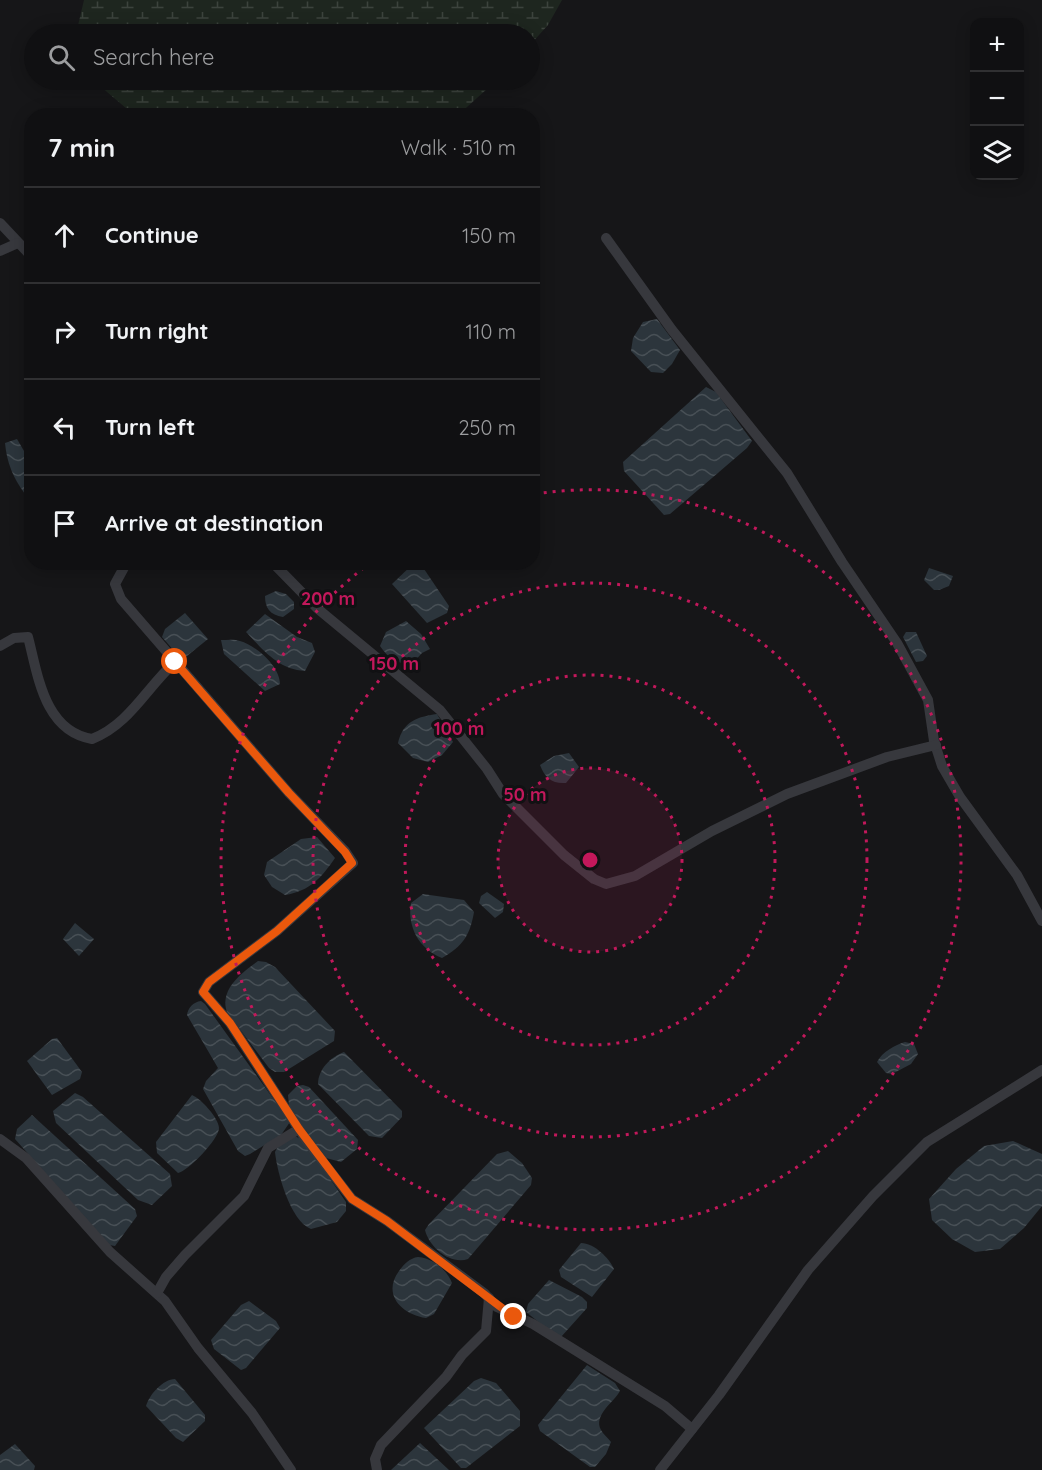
<!DOCTYPE html>
<meta charset="utf-8">
<style>
:root{--surface:#101012;--page:#19191b;--text:#f1f3f6;--muted:#9c9d9f;--line:#303032}
body{margin:0;font-family:Quicksand,sans-serif;background:var(--page);color:var(--text)}
.controls{position:absolute;right:18px;top:18px;display:grid;overflow:hidden;border-radius:12px;box-shadow:0 3px 15px #0003}
.controls button{width:54px;height:54px;display:grid;place-items:center;padding:0;border:0;border-bottom:2px solid var(--line);background:var(--surface);color:var(--text);font:30px sans-serif}
.stop{position:absolute;width:18px;height:18px;margin:-14px;border:4px solid #ea580c;border-radius:50%;background:#fff}
.stop.end{background:#ea580c;border-color:#fff;box-shadow:0 2px 6px #0008}
.list{margin:0;padding:0;list-style:none}
h2{display:flex;justify-content:space-between;align-items:center;height:78px;margin:0;padding:0 24px;font-size:26px}
h2 small{font-size:20px;font-weight:400;color:var(--muted)}
.list li{display:grid;grid-template-columns:39px 1fr auto;gap:18px;align-items:center;box-sizing:border-box;height:96px;padding:0 24px;border-top:2px solid var(--line)}
.list b{display:block;font-size:22px;white-space:nowrap}
.list em{font-size:20px;font-style:normal;color:var(--muted)}
.icon{flex:none;width:33px;height:33px;fill:none;stroke:currentColor;stroke-width:2;stroke-linecap:round;stroke-linejoin:round}
.map{position:relative;flex:none;width:1042px;height:1470px;overflow:hidden}
.search{position:absolute;background:var(--surface);box-shadow:0 3px 15px #0003;left:24px;top:24px;width:516px;height:66px;display:flex;align-items:center;gap:15px;box-sizing:border-box;padding:0 21px;border-radius:33px;color:var(--muted);font-size:22px}
.panel{position:absolute;background:var(--surface);box-shadow:0 3px 15px #0003;left:24px;top:108px;width:516px;height:462px;border-radius:24px}
.map>svg:first-child{display:block}
</style>
<div class="map">
<svg width="1042" height="1470" viewBox="0 0 1042 1470">
<defs>
<pattern id="wetland-marsh" width="20" height="14" patternUnits="userSpaceOnUse" patternTransform="scale(1.5)"><rect width="20" height="14" fill="#1e261f"/><path d="M1 5h8M5 5V1M11 12h8M15 12V8" fill="none" stroke="#3c433d"/></pattern>
<pattern id="water-waves" width="16" height="10" patternUnits="userSpaceOnUse" patternTransform="scale(1.5)"><rect width="16" height="10" fill="#2c353c"/><path d="M0 5q4-4 8 0t8 0" fill="none" stroke="#485056"/></pattern>
</defs>
<rect width="100%" height="100%" fill="#161618"/>
<!-- wetland -->
<g fill="url(#wetland-marsh)">
<polygon points="84,0 562,0 548,25 530,45 530,34 76,34"/>
<polygon points="93,80 497,80 457,116 134,115"/>
</g>
<!-- water -->
<g fill="url(#water-waves)">
<polygon points="657,319 680,350 672,364 663,373 651,372 631,351 633,338 643,322"/>
<polygon points="706,387 716,392 752,441 747,448 670,514 664,515 624,471 623,462"/>
<path d="M17,439L31,463V494H25C13,478 7,463 5,443Z"/>
<polygon points="414,563 422,566 449,606 447,613 427,623 392,584"/>
<polygon points="929,568 953,576 949,586 939,590 934,590 924,580"/>
<path d="M276,591L286,594L294,602V609L283,617C270,615 265,608 265,596Z"/>
<polygon points="185,613 208,639 182,660 162,637 165,629"/>
<path d="M265,614L297,637L312,643L315,652L305,671C279,670 263,650 246,632Z"/>
<path d="M406,621L421,634L430,649L422,653L412,664C397,664 389,659 380,646L386,632Z"/>
<polygon points="906,632 916,632 927,656 923,661 916,662 903,637"/>
<path d="M221,640C227,640 235,639 240,641C257,646 280,667 280,684L265,691L224,654Z"/>
<path d="M437,714L453,742L442,755L428,762L413,758L398,743C403,721 417,717 437,714Z"/>
<path d="M569,753L579,767L566,783C552,784 545,778 540,765L554,756Z"/>
<path d="M317,837L335,858C321,878 310,891 285,895L272,887L264,875L267,862L301,839Z"/>
<polygon points="487,892 504,904 503,912 495,918 479,903 481,896"/>
<path d="M423,894L464,900L474,912C470,935 463,946 442,958C419,949 407,927 411,903Z"/>
<polygon points="75,923 94,939 79,956 63,939"/>
<path d="M258,961L266,962L275,967L335,1031L334,1041L284,1072H275L269,1068L227,1012C219,990 241,973 258,961Z"/>
<path d="M201,1001L205,1004L290,1122L281,1135L250,1154L245,1156L238,1151L203,1089L206,1081L218,1068L187,1015C188,1008 193,1002 201,1001Z"/>
<polygon points="57,1038 82,1072 80,1079 52,1095 27,1061 52,1039"/>
<path d="M905,1042L914,1044L918,1054L911,1064L892,1074L886,1073L877,1062C882,1052 895,1045 905,1042Z"/>
<path d="M344,1052L402,1111V1117L382,1138L369,1136L318,1084C318,1069 331,1057 344,1052Z"/>
<polygon points="303,1085 309,1087 358,1140 357,1149 341,1162 326,1158 310,1138 289,1106 288,1095 297,1086"/>
<polygon points="75,1093 83,1097 170,1174 172,1186 152,1205 138,1200 56,1123 53,1111"/>
<path d="M192,1095C201,1099 218,1117 219,1128C219,1139 188,1171 178,1173L157,1153L156,1142Z"/>
<polygon points="32,1115 135,1209 137,1216 115,1246 109,1245 15,1139 17,1129"/>
<path d="M295,1136L304,1141L346,1202V1211L337,1222L311,1229C290,1221 277,1172 275,1152L278,1146Z"/>
<polygon points="1013,1141 1042,1154 1042,1206 1024,1228 1000,1249 975,1252 952,1239 932,1220 929,1199 956,1169 984,1146"/>
<path d="M508,1151L522,1163L532,1178L531,1185L468,1259C450,1265 429,1247 425,1230L429,1224L497,1154Z"/>
<path d="M581,1243C594,1243 609,1258 614,1269L592,1297L561,1277L559,1270Z"/>
<path d="M418,1257C433,1258 447,1270 452,1283L434,1314L426,1318C401,1314 382,1294 399,1271C404,1264 410,1258 418,1257Z"/>
<polygon points="549,1280 582,1297 587,1302 587,1308 561,1337 556,1336 526,1312 528,1304"/>
<polygon points="249,1301 276,1321 280,1328 246,1368 241,1370 214,1349 211,1340 241,1305"/>
<path d="M587,1365L615,1383L620,1391C614,1402 593,1415 601,1430C603,1434 608,1438 611,1442L606,1454L595,1467H590L540,1431L538,1425Z"/>
<polygon points="481,1378 496,1383 520,1411 520,1426 466,1468 461,1468 424,1428 474,1381"/>
<path d="M175,1379L205,1415V1421L183,1442L176,1438L146,1406C149,1395 163,1379 175,1379Z"/>
<polygon points="420,1443 449,1470 391,1470"/>
<polygon points="15,1444 35,1466 34,1470 0,1470 0,1455"/>
</g>
<g fill="none" stroke-linecap="round" stroke-linejoin="round">
<!-- minor -->
<g stroke="#37383d" stroke-width="10">
<polyline points="0,223 32,257"/>
<polyline points="606,238 672,330 787,473 842,562 897,643 928,700 934,741 942,766 960,797 1017,875 1042,921"/>
<polyline points="0,251 18,243"/>
<polyline points="127,562 115,584 121,599 289,793 345,851 353,863 277,931 209,982 203,992 230,1023 306,1140 352,1199 387,1221 484,1293 497,1307 533,1324 665,1406 692,1429"/>
<polyline points="272,562 318,609 440,710 487,769 503,794 564,855 594,879 606,884 635,876 712,831 787,794 887,757 936,745"/>
<path d="M0,646L14,638L28,637C38,675 44,731 92,739C129,725 147,687 175,662"/>
<polyline points="0,1139 26,1158 110,1252 165,1301 198,1348 252,1413 291,1470"/>
<polyline points="157,1293 166,1277 185,1255 244,1196 268,1148 299,1129"/>
<polyline points="377,1470 375,1459 381,1445 446,1377 462,1355 486,1331 489,1298"/>
<polyline points="660,1470 719,1395 808,1270 873,1196 927,1142 1042,1070"/>
</g>
</g>
<g fill="none" stroke-linecap="round" stroke-linejoin="round">
<!-- route -->
<polyline stroke="#ea580c" stroke-width="8" points="175,662 289,793 345,852 352,863 277,931 209,982 203,992 230,1023 299,1129 352,1199 387,1221 514,1317"/>
</g>
<!-- distance rings -->
<circle cx="590" cy="860" r="92" fill="#c2185b" fill-opacity=".12"/>
<g fill="none" stroke="#c2185b" stroke-width="3" stroke-dasharray="3 6">
<circle cx="590" cy="860" r="92"/>
<circle cx="590" cy="860" r="185"/>
<circle cx="590" cy="860" r="277"/>
<path d="M535 494A370 370 0 1 1 370 563"/>
</g>
<circle cx="590" cy="860" r="9" fill="#c2185b" stroke="#111113" stroke-width="3"/>
<g font-size="18" text-anchor="middle" font-weight="bold" fill="#c2185b" stroke="#111113" stroke-width="6" stroke-linejoin="round" paint-order="stroke">
<text x="328" y="605">200 m</text>
<text x="394" y="670">150 m</text>
<text x="459" y="735">100 m</text>
<text x="525" y="801">50 m</text>
</g>
</svg>
<div class="controls">
<button>+</button>
<button>−</button>
<button><svg class="icon" aria-label="layers" viewBox="0 0 24 24"><path d="M12 4l9 5-9 5-9-5zM3 14l9 5 9-5"/></svg></button>
</div>
<div class="stop" style="left:175px;top:662px"></div>
<div class="stop end" style="left:514px;top:1317px"></div>
<div class="search"><svg class="icon" aria-label="search" viewBox="0 0 24 24"><circle cx="10" cy="10" r="6"/><path d="M15 15l6 6"/></svg>Search here</div>
<section class="panel">
<h2>7 min<small>Walk · 510 m</small></h2>
<ul class="list">
<li><svg class="icon" aria-label="ahead" viewBox="0 0 24 24"><path d="M12 20V5M6 11l6-6 6 6"/></svg><div><b>Continue</b></div><em>150 m</em></li>
<li><svg class="icon" aria-label="right" viewBox="0 0 24 24"><path d="M7 20v-9h11M14 6l5 5-5 5"/></svg><div><b>Turn right</b></div><em>110 m</em></li>
<li><svg class="icon" aria-label="left" viewBox="0 0 24 24"><path d="M17 20v-9H6M10 6l-5 5 5 5"/></svg><div><b>Turn left</b></div><em>250 m</em></li>
<li><svg class="icon" aria-label="arrive" viewBox="0 0 24 24"><path d="M6 21V4h12l-3 4 3 4H6"/></svg><div><b>Arrive at destination</b></div></li>
</ul>
</section>
</div>
